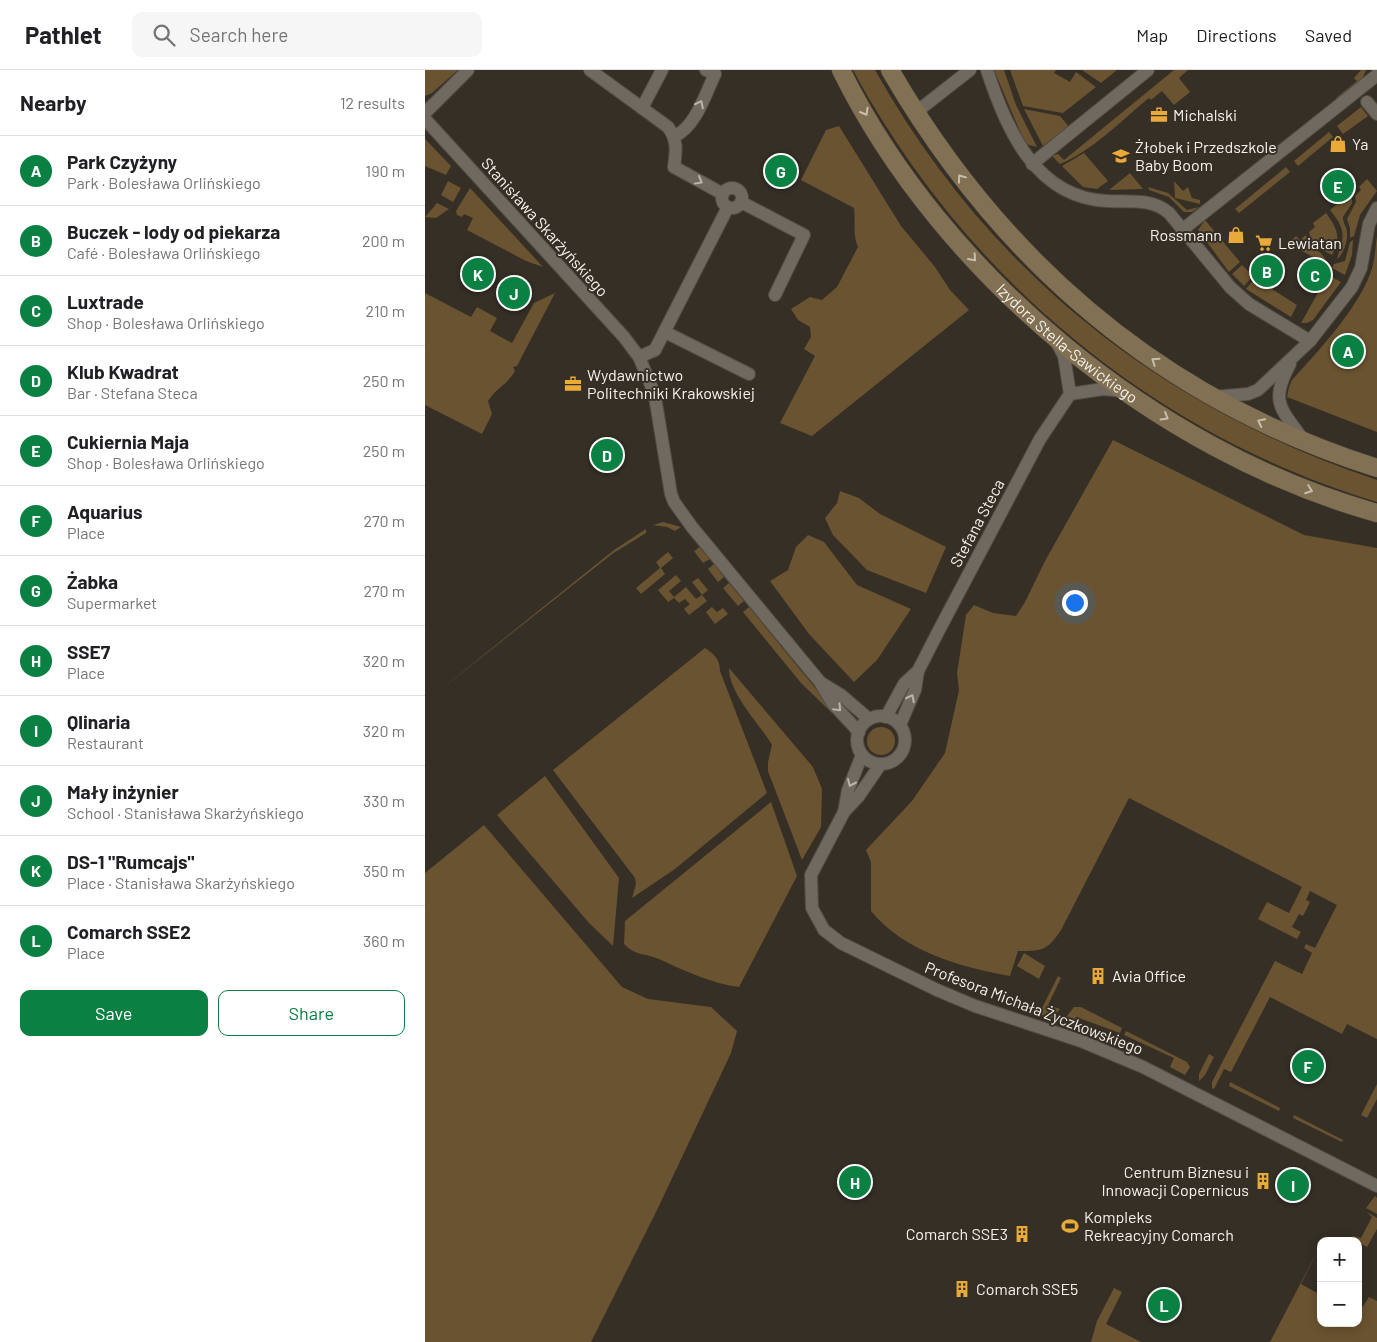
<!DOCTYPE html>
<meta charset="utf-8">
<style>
:root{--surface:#fff;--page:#f6f6f6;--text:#202124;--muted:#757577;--line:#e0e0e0;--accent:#0b8043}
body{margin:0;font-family:Barlow,sans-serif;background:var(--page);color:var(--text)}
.controls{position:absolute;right:15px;bottom:15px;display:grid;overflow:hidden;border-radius:10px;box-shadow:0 2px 12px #0003}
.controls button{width:45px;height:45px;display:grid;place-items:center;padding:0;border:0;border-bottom:1px solid var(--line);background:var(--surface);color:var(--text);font:25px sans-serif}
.you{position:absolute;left:649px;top:532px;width:18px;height:18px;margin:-12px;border:4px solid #fff;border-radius:50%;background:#1a73e8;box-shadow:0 0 0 8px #1a73e833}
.badge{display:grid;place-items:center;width:32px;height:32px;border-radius:50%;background:var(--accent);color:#fff;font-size:16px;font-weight:700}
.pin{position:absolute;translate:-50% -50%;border:2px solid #fff;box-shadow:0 1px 5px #0006}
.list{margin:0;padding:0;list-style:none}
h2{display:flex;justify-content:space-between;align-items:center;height:65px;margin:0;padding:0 20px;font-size:21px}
h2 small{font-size:16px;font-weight:400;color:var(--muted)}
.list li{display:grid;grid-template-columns:32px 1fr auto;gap:15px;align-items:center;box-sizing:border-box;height:70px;padding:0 20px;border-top:1px solid var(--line)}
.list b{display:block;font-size:19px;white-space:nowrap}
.list p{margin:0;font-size:16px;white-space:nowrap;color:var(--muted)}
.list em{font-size:16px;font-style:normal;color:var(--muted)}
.actions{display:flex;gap:10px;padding:15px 20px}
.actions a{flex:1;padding:11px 0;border:1px solid var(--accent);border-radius:10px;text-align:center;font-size:18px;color:var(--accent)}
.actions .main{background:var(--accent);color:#fff}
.icon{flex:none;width:28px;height:28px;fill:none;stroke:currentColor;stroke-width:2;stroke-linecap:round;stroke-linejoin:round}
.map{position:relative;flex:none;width:952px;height:1272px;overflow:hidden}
header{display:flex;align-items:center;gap:30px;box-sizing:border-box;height:70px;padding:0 25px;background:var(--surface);border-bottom:1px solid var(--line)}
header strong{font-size:24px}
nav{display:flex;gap:28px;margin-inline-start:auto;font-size:18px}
.search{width:350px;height:45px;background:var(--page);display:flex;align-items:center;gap:12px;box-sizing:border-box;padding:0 18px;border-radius:10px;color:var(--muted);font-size:19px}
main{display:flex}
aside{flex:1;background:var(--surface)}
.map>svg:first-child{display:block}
</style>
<header>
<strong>Pathlet</strong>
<div class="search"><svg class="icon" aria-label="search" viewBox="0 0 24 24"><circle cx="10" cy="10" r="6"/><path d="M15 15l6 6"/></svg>Search here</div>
<nav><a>Map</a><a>Directions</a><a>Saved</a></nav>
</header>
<main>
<aside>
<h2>Nearby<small>12 results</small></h2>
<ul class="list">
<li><span class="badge">A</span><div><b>Park Czyżyny</b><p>Park · Bolesława Orlińskiego</p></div><em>190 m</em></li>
<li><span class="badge">B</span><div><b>Buczek - lody od piekarza</b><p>Café · Bolesława Orlińskiego</p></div><em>200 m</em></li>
<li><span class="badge">C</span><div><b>Luxtrade</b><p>Shop · Bolesława Orlińskiego</p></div><em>210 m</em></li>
<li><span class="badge">D</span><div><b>Klub Kwadrat</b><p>Bar · Stefana Steca</p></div><em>250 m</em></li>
<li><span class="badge">E</span><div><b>Cukiernia Maja</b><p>Shop · Bolesława Orlińskiego</p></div><em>250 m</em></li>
<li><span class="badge">F</span><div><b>Aquarius</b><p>Place</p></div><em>270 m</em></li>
<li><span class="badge">G</span><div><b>Żabka</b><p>Supermarket</p></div><em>270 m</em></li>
<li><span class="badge">H</span><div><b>SSE7</b><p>Place</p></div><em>320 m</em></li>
<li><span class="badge">I</span><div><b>Qlinaria</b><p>Restaurant</p></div><em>320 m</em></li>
<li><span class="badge">J</span><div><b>Mały inżynier</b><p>School · Stanisława Skarżyńskiego</p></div><em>330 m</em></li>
<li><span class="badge">K</span><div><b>DS-1 &quot;Rumcajs&quot;</b><p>Place · Stanisława Skarżyńskiego</p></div><em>350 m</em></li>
<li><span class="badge">L</span><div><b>Comarch SSE2</b><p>Place</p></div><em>360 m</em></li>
</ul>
<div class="actions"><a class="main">Save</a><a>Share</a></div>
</aside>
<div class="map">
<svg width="952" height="1272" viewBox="0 0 952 1272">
<rect width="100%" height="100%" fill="#352f26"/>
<!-- green -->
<g fill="#6a5330">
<polygon points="0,0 33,0 7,23 0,26"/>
<path d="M428,0H450C563,201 734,337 952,410V432C727,364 539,206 428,0Z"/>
<polygon points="569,0 579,0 591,35 612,77 604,75 599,71"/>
<polygon points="585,0 631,0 629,3 645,12 651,2 671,17 638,43 598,36"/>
<polygon points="657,0 692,0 676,13"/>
<path d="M749,0H763L754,8L765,22L749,35L737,21L726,30L724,28C698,49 666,82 635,94L627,86L633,84L639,90Z"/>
<polygon points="936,0 941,0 937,10 914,29 911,28 932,11 929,8"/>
<polygon points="936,37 943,46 918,64 912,56"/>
<polygon points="599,39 635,46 644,57 618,76"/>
<path d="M414,56L476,156L510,197L525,220L544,240L387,366L355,353L390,286L379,279L386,267L385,257L373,250L366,239L385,227L397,230L412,217L433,177C427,162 431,153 429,138L376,110L401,60Z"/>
<polygon points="904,62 908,67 873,96 869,91"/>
<polygon points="0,69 26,96 21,105 0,96"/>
<polygon points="659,83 683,111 672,119 658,117 637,96"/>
<polygon points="861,97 865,102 814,143 810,139"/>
<polygon points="705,103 718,119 684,120"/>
<polygon points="942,109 952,121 935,145 929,166 925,168 925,158 922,149 931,132 930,126 936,120 934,117"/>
<polygon points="23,111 36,118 28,132 16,125"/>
<polygon points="749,111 758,121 763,117 767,128 775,130 775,134 750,128"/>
<polygon points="723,117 743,123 762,140 774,137 767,142 759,142 744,127 724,120"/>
<polygon points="45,118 118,197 101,191 42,160 48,148 39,144 37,147 32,145 31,141"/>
<path d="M927,128V133L918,147C918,154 922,157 922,163C923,171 918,185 912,189C919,166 922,161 905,140L918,129L921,133Z"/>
<polygon points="12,133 24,139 11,148 0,147"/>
<path d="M901,143C912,158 917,168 907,185L888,175L884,162L890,157L888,153Z"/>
<polygon points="780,150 815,192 804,202 773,160"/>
<polygon points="881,165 884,176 896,183 903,193 902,195 877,181 867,170 871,166 875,170"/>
<path d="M952,166V362L862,327L864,317L867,310C892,283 933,238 945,204C950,192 950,178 952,166Z"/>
<polygon points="928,170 927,185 920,205 907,198 909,194 920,191 925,172"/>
<polygon points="817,195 828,206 819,216 807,204"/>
<polygon points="903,205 916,212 888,250 882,253 876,253"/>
<polygon points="830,208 872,235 866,247 821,219"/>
<path d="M0,223L46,247L52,237L72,248L65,261L87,273L109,233L130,223L92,296L88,297L90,301C82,315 72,317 63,331L67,344L57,364L0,335Z"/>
<path d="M688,370L879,465L952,478V969L922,954L917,964L845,927L806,1002L799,999L789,1019L787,1018V1012L850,891L877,904L887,883L879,878L881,874L890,878L912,835L885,821L881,830L885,832L878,846L874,844L867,857L876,862L872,869L833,849L842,832L864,843L877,817L704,728L636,860C622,881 617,881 593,881L585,906C535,897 480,882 446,841V792L441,780L487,731L520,683L534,620L532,603L541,545L549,535L568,543L591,546L600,532L620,491Z"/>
<polygon points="415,421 434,428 455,444 521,477 501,523 442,500 408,465 400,448 412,433"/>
<polygon points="238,452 256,457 250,461 242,457 228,455"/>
<polygon points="221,459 221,463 187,484 5,628 189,480"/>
<polygon points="383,465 399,472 432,515 486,539 452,590 429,612 384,564 345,511 363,500 371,477"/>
<polygon points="275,477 285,489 278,493 269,481"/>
<polygon points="243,482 248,488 236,498 240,504 216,524 211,518 235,498 231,492"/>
<polygon points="289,494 299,507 293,512 283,499"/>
<polygon points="251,505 256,511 244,521 249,527 261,517 271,529 277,525 267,512 273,508 283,520 277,525 282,531 264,545 259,539 265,534 260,529 254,533 249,528 243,532 233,520"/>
<polygon points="304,513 319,531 313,536 298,518"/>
<polygon points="287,537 292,542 298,538 303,544 290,554 281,542"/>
<polygon points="324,537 409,641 407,643 376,613 318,542"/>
<path d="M280,578C289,584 295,589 295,601L342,723L250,799L207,828L211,814L210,808L128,700Z"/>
<path d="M304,598L388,697L397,719L396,757L377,790L343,701V692L347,675C334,653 304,624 304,598Z"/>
<circle cx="456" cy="671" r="14"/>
<polygon points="120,706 194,808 188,876 164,853 72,745"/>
<path d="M346,732L372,806L314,917C285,913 260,901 234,889C220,883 210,886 199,874L200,851Z"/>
<polygon points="59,755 197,917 223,929 286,937 312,961 306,983 233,1138 166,1272 0,1272 0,803"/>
<polygon points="599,883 620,896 614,909 592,896"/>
<polygon points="633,906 636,908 623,935 635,939 627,948 616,945 617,938"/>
<polygon points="649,937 656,937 697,958 695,963 651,947 648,956 643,954 642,946"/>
<polygon points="701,961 762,992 765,997 760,1005 745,997 749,988 699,965"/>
<polygon points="784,984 789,987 780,1005 774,1011 774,1004"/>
<polygon points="805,1012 855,1038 854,1041 804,1016"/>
<polygon points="952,1014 952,1029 942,1048 936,1045"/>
<polygon points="869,1045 918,1070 917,1072 868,1048"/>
<polygon points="950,1126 952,1128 952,1144 941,1138"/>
<polygon points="942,1142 952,1148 952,1159 942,1177 929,1170 927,1166 936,1168 947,1147"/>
<polygon points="896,1174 876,1214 896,1225 896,1253 933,1253 933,1244 944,1227 952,1231 952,1272 845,1272"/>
<polygon points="689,1218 697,1222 681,1254 716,1272 666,1272 672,1251"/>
</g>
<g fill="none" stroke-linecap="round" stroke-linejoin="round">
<!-- street casing -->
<g stroke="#514c44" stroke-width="14">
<g id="street">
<path d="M165,0L243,57C253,71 251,81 249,97L298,124"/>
<path d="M562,0C581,59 611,128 682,131C704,132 727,128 744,143L805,217L824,234L885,271"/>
<polyline points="942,32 952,44"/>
<polyline points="217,38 237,0"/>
<polyline points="0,43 43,0"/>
<polyline points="490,43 545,0"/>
<polyline points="0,49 199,267 214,287 225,313 230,327 246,424 249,432 267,457 395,612 408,634 434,662"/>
<path d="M250,66C271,56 280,25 290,4L281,0"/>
<polyline points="607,94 723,0"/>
<circle cx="307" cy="128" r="10"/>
<polyline points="316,132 379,165 350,225"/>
<polyline points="757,160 952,5"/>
<polyline points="240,262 324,304"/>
<polyline points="214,287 230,280 232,276 303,137"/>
<path d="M865,294C844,333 856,338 879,371"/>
<polyline points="645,324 678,319 698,321"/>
<polyline points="788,327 823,324 833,320 885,271 927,217 936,198 944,154 952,138"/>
<polyline points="398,614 416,625 444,649"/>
<circle cx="456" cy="670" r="24"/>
<polyline points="461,647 479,614 493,601"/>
<polyline points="475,655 490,620 493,601 513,562 615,369 645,324 639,286 632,273"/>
<polyline points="455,695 433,727 419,742 386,805 387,838 399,860 416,873 512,920 550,936 656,971 718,997 952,1116"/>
<polyline points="419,742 423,720 437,685"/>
</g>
</g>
<!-- secondary casing -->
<g stroke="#514c44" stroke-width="19">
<g id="secondary">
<path id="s1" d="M416,0C517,205 732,382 952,443"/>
<path d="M465,0C577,193 738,330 952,398"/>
</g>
</g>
<!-- street -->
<use href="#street" stroke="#70695f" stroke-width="12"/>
<!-- secondary -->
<use href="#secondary" stroke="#827052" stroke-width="18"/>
</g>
<!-- one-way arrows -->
<defs><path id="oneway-chevron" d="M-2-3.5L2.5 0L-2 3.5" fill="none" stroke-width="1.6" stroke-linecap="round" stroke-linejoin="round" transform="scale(1.25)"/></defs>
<g stroke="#bab4ad">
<use href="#oneway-chevron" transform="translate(275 34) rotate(-63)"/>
<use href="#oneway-chevron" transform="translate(274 111) rotate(29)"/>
<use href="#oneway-chevron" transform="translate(486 628) rotate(-63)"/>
<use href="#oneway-chevron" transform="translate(413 638) rotate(47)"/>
<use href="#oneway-chevron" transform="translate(426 713) rotate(114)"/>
</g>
<g stroke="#c8beae">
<use href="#oneway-chevron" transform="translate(440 42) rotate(60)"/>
<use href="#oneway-chevron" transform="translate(536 108) rotate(-127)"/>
<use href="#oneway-chevron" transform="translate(548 188) rotate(48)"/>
<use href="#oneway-chevron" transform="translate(730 291) rotate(-146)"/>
<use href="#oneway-chevron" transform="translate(740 347) rotate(31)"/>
<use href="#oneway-chevron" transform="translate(836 352) rotate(-154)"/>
<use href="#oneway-chevron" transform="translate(884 420) rotate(20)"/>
</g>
<!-- icons -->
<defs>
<g id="office-bare" transform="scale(1.35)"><path d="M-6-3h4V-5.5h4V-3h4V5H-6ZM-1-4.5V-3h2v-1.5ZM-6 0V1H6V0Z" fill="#eaaa39" stroke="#352f26" stroke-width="2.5" paint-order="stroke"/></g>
<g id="shop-bare" transform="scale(1.35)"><path d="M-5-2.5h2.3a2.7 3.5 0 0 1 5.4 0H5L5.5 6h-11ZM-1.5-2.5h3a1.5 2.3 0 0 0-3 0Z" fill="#eaaa39" stroke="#352f26" stroke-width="2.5" paint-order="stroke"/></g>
<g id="school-bare" transform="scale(1.35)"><path d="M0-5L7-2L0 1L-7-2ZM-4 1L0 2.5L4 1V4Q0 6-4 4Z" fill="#eaaa39" stroke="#352f26" stroke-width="2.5" paint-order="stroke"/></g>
<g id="supermarket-bare" transform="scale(1.35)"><path d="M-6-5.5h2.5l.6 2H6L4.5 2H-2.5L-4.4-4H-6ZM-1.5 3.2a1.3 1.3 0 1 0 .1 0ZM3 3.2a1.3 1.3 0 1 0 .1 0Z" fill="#eaaa39" stroke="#352f26" stroke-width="2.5" paint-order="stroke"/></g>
<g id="building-bare" transform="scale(1.35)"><path d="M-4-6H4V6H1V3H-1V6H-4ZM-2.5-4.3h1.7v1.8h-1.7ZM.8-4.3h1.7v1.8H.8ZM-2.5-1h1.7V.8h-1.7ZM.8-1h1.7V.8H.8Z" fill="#eaaa39" stroke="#352f26" stroke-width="2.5" paint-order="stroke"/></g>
<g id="stadium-bare" transform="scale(1.35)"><path d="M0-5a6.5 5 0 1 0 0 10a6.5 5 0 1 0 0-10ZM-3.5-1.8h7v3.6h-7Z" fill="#eaaa39" stroke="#352f26" stroke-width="2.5" paint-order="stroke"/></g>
</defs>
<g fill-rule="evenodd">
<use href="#office-bare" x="734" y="45"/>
<use href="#shop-bare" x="913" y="74"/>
<use href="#school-bare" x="696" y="86"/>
<use href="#shop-bare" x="811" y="165"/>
<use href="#supermarket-bare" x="839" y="173"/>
<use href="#office-bare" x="148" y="314"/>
<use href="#building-bare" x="673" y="906"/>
<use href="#building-bare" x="838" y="1111"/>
<use href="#stadium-bare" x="645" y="1156"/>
<use href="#building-bare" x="597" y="1164"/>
<use href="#building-bare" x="537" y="1219"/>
</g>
<g text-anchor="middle" stroke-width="4" stroke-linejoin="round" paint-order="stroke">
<!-- poi labels -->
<g font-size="16" fill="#f6f2ec" stroke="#352f26" text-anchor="start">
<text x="748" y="51">Michalski</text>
<text x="927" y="80">Ya</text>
<text x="710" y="83">Żłobek i Przedszkole<tspan x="710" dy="18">Baby Boom</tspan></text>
<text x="797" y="171" text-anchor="end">Rossmann</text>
<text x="853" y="179">Lewiatan</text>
<text x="162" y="311">Wydawnictwo<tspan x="162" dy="18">Politechniki Krakowskiej</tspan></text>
<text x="687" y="912">Avia Office</text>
<text x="824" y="1108" text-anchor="end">Centrum Biznesu i<tspan x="824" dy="18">Innowacji Copernicus</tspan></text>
<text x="659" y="1153">Kompleks<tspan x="659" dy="18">Rekreacyjny Comarch</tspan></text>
<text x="583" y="1170" text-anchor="end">Comarch SSE3</text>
<text x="551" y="1225">Comarch SSE5</text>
</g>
<!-- street labels -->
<g font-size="16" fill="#f6f2ec" stroke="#352f26">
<text transform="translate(120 157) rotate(48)" y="6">Stanisława Skarżyńskiego</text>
<text dy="6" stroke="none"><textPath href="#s1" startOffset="358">Izydora Stella-Sawickiego</textPath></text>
<text transform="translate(552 453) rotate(-62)" y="6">Stefana Steca</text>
<text transform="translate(609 938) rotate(21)" y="6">Profesora Michała Życzkowskiego</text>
</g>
</g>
</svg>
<div class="controls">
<button>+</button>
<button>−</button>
</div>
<div class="you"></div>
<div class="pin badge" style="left:923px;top:281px">A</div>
<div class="pin badge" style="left:842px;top:201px">B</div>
<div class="pin badge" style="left:890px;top:205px">C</div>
<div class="pin badge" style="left:182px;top:385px">D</div>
<div class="pin badge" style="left:913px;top:116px">E</div>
<div class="pin badge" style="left:883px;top:996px">F</div>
<div class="pin badge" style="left:356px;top:101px">G</div>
<div class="pin badge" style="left:430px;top:1112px">H</div>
<div class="pin badge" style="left:868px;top:1115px">I</div>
<div class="pin badge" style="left:89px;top:223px">J</div>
<div class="pin badge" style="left:53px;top:204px">K</div>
<div class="pin badge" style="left:739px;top:1235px">L</div>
</div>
</main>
